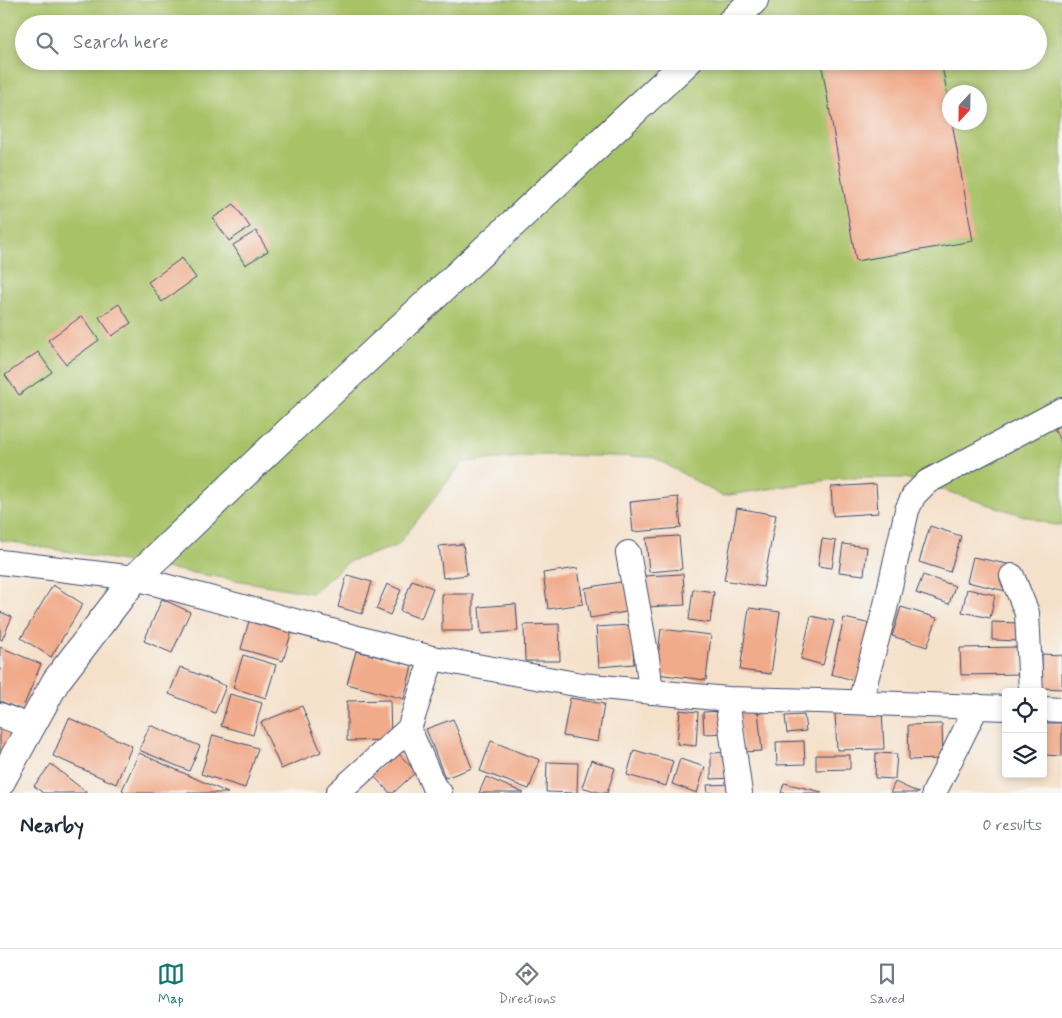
<!DOCTYPE html>
<style>
:root{--surface:#fff;--page:#f2f2f3;--text:#1f2937;--muted:#747a83;--line:#e0e1e3;--accent:#0f766e}
body{margin:0;font-family:Mynerve,sans-serif;background:var(--page);color:var(--text)}
.controls{position:absolute;right:15px;bottom:15px;display:grid;overflow:hidden;border-radius:5px;box-shadow:0 2px 8px #0003}
.controls button{width:45px;height:45px;display:grid;place-items:center;padding:0;border:0;border-bottom:1px solid var(--line);background:var(--surface);color:var(--text);font:25px sans-serif}
.compass{position:absolute;left:942px;top:85px;width:45px;height:45px;border-radius:50%;background:var(--surface);box-shadow:0 2px 8px #0003;rotate:202deg}
.list{margin:0;padding:0;list-style:none}
h2{display:flex;justify-content:space-between;align-items:center;height:65px;margin:0;padding:0 20px;font-size:21px}
h2 small{font-size:16px;font-weight:400;color:var(--muted)}
.icon{flex:none;width:28px;height:28px;fill:none;stroke:currentColor;stroke-width:2;stroke-linecap:round;stroke-linejoin:round}
.map{position:relative;flex:none;width:1062px;height:793px;overflow:hidden}
.search{position:absolute;background:var(--surface);box-shadow:0 2px 8px #0003;left:15px;right:15px;top:15px;height:55px;display:flex;align-items:center;gap:12px;box-sizing:border-box;padding:0 18px;border-radius:28px;color:var(--muted);font-size:19px}
.sheet{height:155px;background:var(--surface)}
nav{display:flex;justify-content:space-around;align-items:center;box-sizing:border-box;height:70px;border-top:1px solid var(--line);background:var(--surface);font-size:14px;color:var(--muted)}
nav a{display:grid;justify-items:center;gap:2px}
nav .on{color:var(--accent)}
.map>svg:first-child{display:block}
</style>
<div class="map">
<svg width="1062" height="793" viewBox="0 0 1062 793">
<rect width="100%" height="100%" fill="#f6f6f2"/>
<filter id="ink" filterUnits="userSpaceOnUse"><feTurbulence type="fractalNoise" baseFrequency=".02" numOctaves="2"/><feDisplacementMap in="SourceGraphic" scale="10" xChannelSelector="R" yChannelSelector="G"/><feConvolveMatrix kernelMatrix="1 2 1 2 8 2 1 2 1" color-interpolation-filters="sRGB"/></filter>
<filter id="wash" filterUnits="userSpaceOnUse"><feTurbulence type="fractalNoise" baseFrequency=".0096" numOctaves="4" result="noise"/><feDisplacementMap in="SourceGraphic" scale="20" xChannelSelector="R" yChannelSelector="G"/><feGaussianBlur stdDeviation="1.12" result="paint"/><feColorMatrix in="noise" values="0 0 0 0 0 0 0 0 0 0 0 0 0 0 0 0 0 1.4 0 .05"/><feComposite in="paint" operator="in"/></filter>
<g filter="url(#wash)">
<rect width="100%" height="100%" fill="#f5e1ca"/>
<!-- green -->
<path fill="#a8c268" stroke="#627863" fill-rule="evenodd" d="M0,0H1062V525H1053L905,478H842L722,496L653,457L545,455L463,462L397,546L350,561L311,593L0,540ZM24,24H1038V61H24ZM950,92H980V122H950Z"/>
<g id="blocks">
<!-- building -->
<g fill="#f1aa8a">
<polygon points="821,61 941,61 950,108 950,122 952,122 973,241 856,261"/>
<polygon points="234,204 250,227 229,241 213,218"/>
<polygon points="256,231 268,251 245,265 233,245"/>
<polygon points="182,258 196,278 162,302 148,282"/>
<polygon points="119,304 131,323 112,336 99,317"/>
<polygon points="82,316 99,340 66,364 48,340"/>
<polygon points="38,352 52,372 19,395 5,375"/>
<polygon points="1062,424 1062,444 1054,429"/>
<polygon points="876,484 878,513 833,516 831,487"/>
<polygon points="678,497 681,528 633,532 630,502"/>
<polygon points="737,508 776,515 763,587 724,580"/>
<polygon points="930,526 961,536 950,572 919,562"/>
<polygon points="679,536 682,569 649,572 646,538"/>
<polygon points="822,539 836,541 832,568 818,566"/>
<polygon points="463,544 467,575 443,578 439,546"/>
<polygon points="843,544 867,547 864,575 839,572"/>
<polygon points="973,557 1012,565 1006,591 967,582"/>
<polygon points="578,568 583,604 548,609 543,573"/>
<polygon points="683,574 685,605 646,607 644,576"/>
<polygon points="347,575 372,582 362,614 338,607"/>
<polygon points="923,575 955,586 949,604 916,593"/>
<polygon points="412,580 433,588 421,619 400,611"/>
<polygon points="626,581 632,611 590,618 585,588"/>
<polygon points="387,584 401,590 390,615 376,609"/>
<polygon points="53,585 83,604 51,657 21,638"/>
<polygon points="693,589 714,592 710,623 689,620"/>
<polygon points="967,589 995,595 990,618 962,612"/>
<rect x="442" y="594" width="31" height="37"/>
<polygon points="162,599 190,612 172,653 144,641"/>
<polygon points="516,604 518,631 481,634 479,607"/>
<polygon points="901,607 937,618 927,647 892,636"/>
<polygon points="749,608 780,612 771,674 740,670"/>
<polygon points="0,612 12,617 2,640 0,639"/>
<polygon points="251,614 293,627 283,661 241,649"/>
<polygon points="811,616 834,621 823,665 801,659"/>
<polygon points="844,618 871,624 857,681 831,674"/>
<polygon points="992,622 1020,623 1020,641 992,640"/>
<polygon points="559,624 560,661 525,661 524,625"/>
<polygon points="631,625 634,664 599,667 596,627"/>
<polygon points="661,629 711,635 706,680 656,674"/>
<polygon points="0,647 41,664 22,710 0,701"/>
<polygon points="1020,647 1021,674 961,675 960,648"/>
<polygon points="356,651 412,665 404,699 347,684"/>
<polygon points="1042,654 1062,655 1062,689 1042,688"/>
<polygon points="243,655 276,665 266,698 233,688"/>
<polygon points="180,667 226,686 215,713 169,694"/>
<polygon points="230,694 262,703 253,735 221,726"/>
<polygon points="570,698 604,704 598,742 563,736"/>
<polygon points="390,700 391,740 347,741 347,701"/>
<polygon points="302,706 321,752 281,769 261,722"/>
<polygon points="680,710 698,712 696,746 677,744"/>
<polygon points="758,710 762,751 743,752 739,712"/>
<polygon points="726,711 727,733 704,734 703,712"/>
<polygon points="882,711 884,749 837,750 835,713"/>
<polygon points="804,715 806,731 787,733 785,716"/>
<polygon points="69,718 132,746 116,784 53,756"/>
<polygon points="453,719 472,768 445,778 426,729"/>
<polygon points="1043,723 1062,723 1062,756 1043,755"/>
<polygon points="942,724 943,759 909,760 908,725"/>
<polygon points="0,725 12,731 0,755"/>
<polygon points="150,725 200,746 189,771 139,750"/>
<polygon points="213,735 258,748 245,788 201,774"/>
<polygon points="491,741 540,760 529,789 480,771"/>
<polygon points="804,741 805,764 777,765 776,742"/>
<polygon points="634,750 673,761 666,786 627,775"/>
<polygon points="397,752 416,772 393,793 390,793 372,774"/>
<polygon points="733,752 734,778 711,779 711,753"/>
<polygon points="139,753 228,793 129,793 122,790"/>
<polygon points="876,753 897,754 895,779 875,778"/>
<polygon points="816,755 850,755 850,769 816,770"/>
<polygon points="680,759 705,767 697,793 672,784"/>
<polygon points="591,760 615,768 607,793 601,793 582,787"/>
<polygon points="547,762 578,763 577,793 546,792"/>
<polygon points="51,764 86,792 86,793 43,793 34,786"/>
<polygon points="486,777 524,793 479,793"/>
<polygon points="895,782 919,793 890,793"/>
<polygon points="784,783 822,792 822,793 781,793"/>
<polygon points="734,784 735,793 708,793 707,785"/>
</g>
</g>
</g>
<g filter="url(#ink)">
<use href="#blocks" fill-opacity="0" stroke="#3c4a6e" stroke-width="1"/>
<g fill="none" stroke-linecap="round" stroke-linejoin="round">
<!-- minor casing -->
<g stroke="#3c4a6e" stroke-width="26">
<g id="minor">
<polyline points="628,553 647,658 651,692"/>
<polyline points="0,562 135,578 432,658 581,685 727,699 820,701 1006,708"/>
<polyline points="1012,576 1027,613 1031,692"/>
<polyline points="727,699 740,793"/>
<polyline points="860,702 885,609 907,510 914,495 927,482 1062,410"/>
<polyline points="1043,709 1062,710"/>
<polyline points="0,715 31,727"/>
<polyline points="409,729 434,787 440,793"/>
<polyline points="338,793 409,729 432,658"/>
<polyline points="934,793 977,706"/>
</g>
</g>
<!-- tertiary casing -->
<g stroke="#3c4a6e" stroke-width="30">
<g id="tertiary">
<polyline points="729,24 754,0"/>
<polyline points="0,783 56,681 135,578 300,421 688,61"/>
</g>
</g>
<!-- minor -->
<use href="#minor" stroke="#fff" stroke-width="24"/>
<!-- tertiary -->
<use href="#tertiary" stroke="#fff" stroke-width="28"/>
</g>
</g>
</svg>
<div class="controls">
<button><svg class="icon" aria-label="locate" viewBox="0 0 24 24"><circle cx="12" cy="12" r="6"/><path d="M12 2v4M12 18v4M2 12h4M18 12h4"/></svg></button>
<button><svg class="icon" aria-label="layers" viewBox="0 0 24 24"><path d="M12 4l9 5-9 5-9-5zM3 14l9 5 9-5"/></svg></button>
</div>
<svg class="compass" viewBox="-18 -18 36 36"><path d="M0-13l5 13h-10z" fill="#e53935"/><path d="M0 13l5-13h-10z" fill="#747a83"/></svg>
<div class="search"><svg class="icon" aria-label="search" viewBox="0 0 24 24"><circle cx="10" cy="10" r="6"/><path d="M15 15l6 6"/></svg>Search here</div>
</div>
<section class="sheet">
<h2>Nearby<small>0 results</small></h2>
<ul class="list">
</ul>
</section>
<nav>
<a class="on"><svg class="icon" aria-label="map" viewBox="0 0 24 24"><path d="M3 6l6-2 6 2 6-2v14l-6 2-6-2-6 2zM9 4v14M15 6v14"/></svg>Map</a>
<a><svg class="icon" aria-label="directions" viewBox="0 0 24 24"><path d="M12 3l9 9-9 9-9-9zM9 14v-3h6M13 9l2 2-2 2"/></svg>Directions</a>
<a><svg class="icon" aria-label="saved" viewBox="0 0 24 24"><path d="M7 4h10v16l-5-4-5 4z"/></svg>Saved</a>
</nav>
